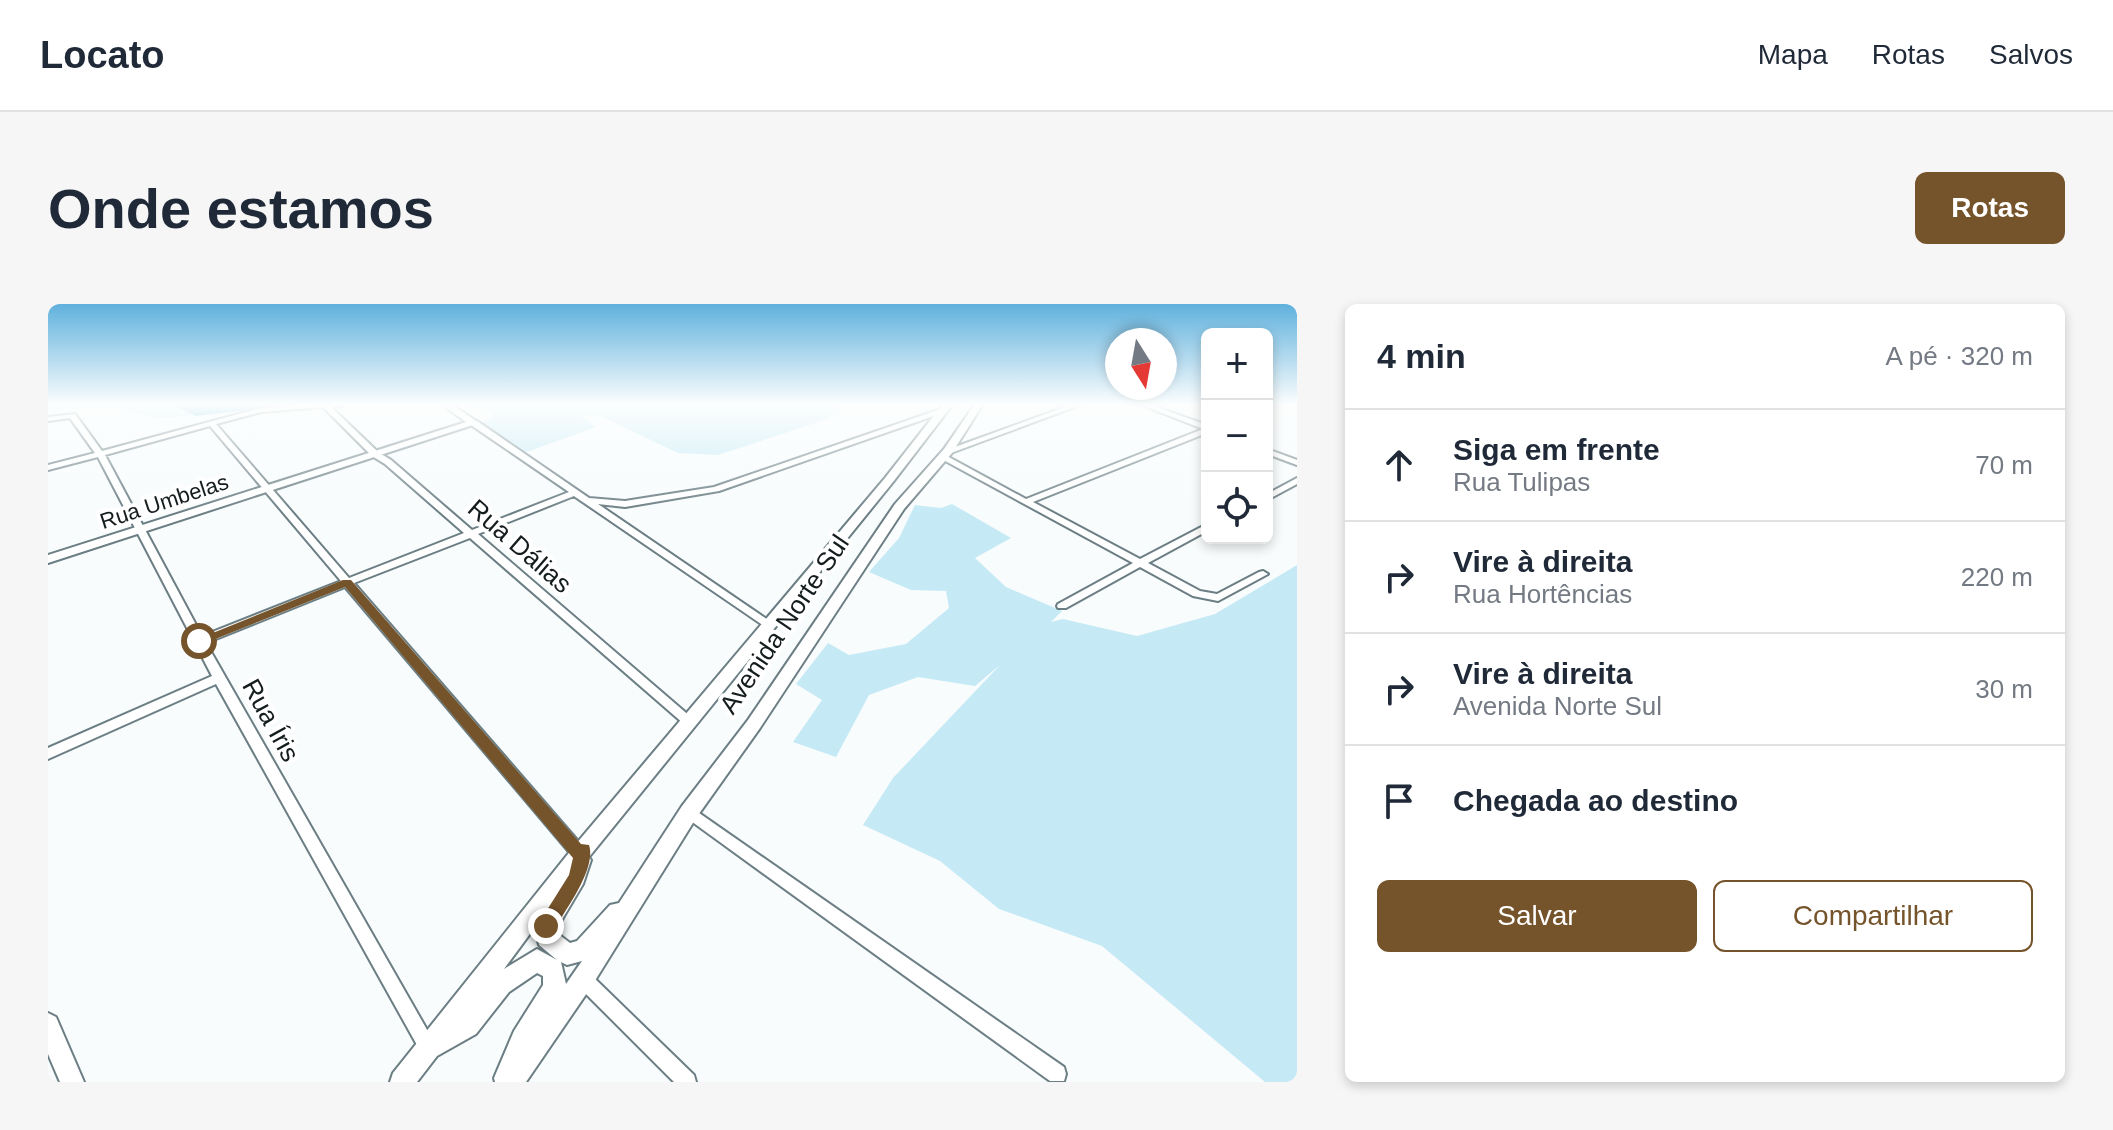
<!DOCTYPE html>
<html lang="pt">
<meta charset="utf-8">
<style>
:root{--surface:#fff;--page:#f6f6f7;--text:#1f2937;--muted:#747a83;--line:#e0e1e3;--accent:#76542b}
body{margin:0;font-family:Helvetica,sans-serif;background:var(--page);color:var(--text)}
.controls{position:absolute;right:24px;top:24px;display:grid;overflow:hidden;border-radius:12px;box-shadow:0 4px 12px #0003}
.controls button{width:72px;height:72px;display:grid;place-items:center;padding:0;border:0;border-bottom:2px solid var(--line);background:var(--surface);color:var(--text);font:40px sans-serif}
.compass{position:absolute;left:1057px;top:24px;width:72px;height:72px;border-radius:50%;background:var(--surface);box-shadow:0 4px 12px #0003;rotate:169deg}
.stop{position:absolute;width:24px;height:24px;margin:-18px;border:6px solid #76542b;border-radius:50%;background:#fff}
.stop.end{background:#76542b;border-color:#fff;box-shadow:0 2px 8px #0008}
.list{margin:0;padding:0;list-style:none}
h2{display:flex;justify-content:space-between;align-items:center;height:104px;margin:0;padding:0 32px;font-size:34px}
h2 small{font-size:26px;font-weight:400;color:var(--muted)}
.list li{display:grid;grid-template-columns:52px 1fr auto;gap:24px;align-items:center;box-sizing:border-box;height:112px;padding:0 32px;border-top:2px solid var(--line)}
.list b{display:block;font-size:30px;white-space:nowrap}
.list p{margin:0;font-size:26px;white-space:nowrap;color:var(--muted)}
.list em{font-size:26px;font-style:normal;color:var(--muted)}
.actions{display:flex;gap:16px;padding:24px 32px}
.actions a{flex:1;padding:18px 0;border:2px solid var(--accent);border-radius:12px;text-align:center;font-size:28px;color:var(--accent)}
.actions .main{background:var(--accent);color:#fff}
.icon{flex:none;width:44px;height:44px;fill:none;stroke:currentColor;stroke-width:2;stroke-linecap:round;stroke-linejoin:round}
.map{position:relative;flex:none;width:1249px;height:778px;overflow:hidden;border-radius:12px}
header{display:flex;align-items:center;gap:48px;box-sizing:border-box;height:112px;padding:0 40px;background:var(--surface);border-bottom:2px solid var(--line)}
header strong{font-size:38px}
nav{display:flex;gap:44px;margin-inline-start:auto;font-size:28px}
.intro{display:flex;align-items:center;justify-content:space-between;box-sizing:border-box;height:192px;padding:0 48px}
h1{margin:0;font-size:56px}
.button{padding:20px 36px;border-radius:12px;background:var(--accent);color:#fff;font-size:28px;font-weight:700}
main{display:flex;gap:48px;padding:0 48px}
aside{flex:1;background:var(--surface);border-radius:12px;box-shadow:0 4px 12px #0003}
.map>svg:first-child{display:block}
</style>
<header>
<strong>Locato</strong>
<nav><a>Mapa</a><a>Rotas</a><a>Salvos</a></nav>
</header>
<div class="intro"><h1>Onde estamos</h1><a class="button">Rotas</a></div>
<main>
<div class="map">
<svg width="1249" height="778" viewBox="0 0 1249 778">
<rect width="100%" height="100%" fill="#f8fcfd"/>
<!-- green -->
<g fill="#c5eaf6">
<polygon points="0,100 130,100 155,104 195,100 294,100 112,114 71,105 40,103 0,107"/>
<polygon points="404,100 780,100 795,107 777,116 670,151 630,149 552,112 532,111 548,123 476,149 433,119 446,112 445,107"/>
<polygon points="904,200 963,234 927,254 958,283 1014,307 1003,318 1015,315 1089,332 1167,310 1249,261 1249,778 1217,778 1054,642 951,605 892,557 815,521 845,474 952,361 927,382 870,373 821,391 788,453 745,438 774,396 748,380 780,339 801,351 858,340 901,304 898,287 863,286 821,268 851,234 867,201 893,204"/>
</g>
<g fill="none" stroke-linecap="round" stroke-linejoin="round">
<!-- river -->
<polygon fill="#35adcc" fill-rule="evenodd" points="122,100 215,100 207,105 148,112"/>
<!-- street casing -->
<g stroke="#6b7e84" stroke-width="4">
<g id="street">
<path d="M268,100H294V102L283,103L330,148L343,156L424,226L521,188L423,121V117H429L541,194L577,197L666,183L890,106L897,108L671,187L577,203L550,200L723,318L724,320L723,322L719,324L526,192L430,230L644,414L646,417L644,420H636L422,234L306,279L537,545L539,550L537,555L532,556L527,555L297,283L158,339L386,738L389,744L386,750L380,753L374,750L168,380L0,455V444L164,372L50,153L0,166V161L47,149L22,114L0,117V113L27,110L54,147L213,104ZM275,103L324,152L337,160L416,229L301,274L168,120L213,108ZM162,122L293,277L154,332L57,151Z"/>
<polygon points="1025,100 1035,100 903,149 896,147"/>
<polygon points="1091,100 1100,100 1159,121 1159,129 985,198 1092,255 1159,220 1159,227 1100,259 1152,287 1169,290 1211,268 1215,267 1220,270 1170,297 1145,292 1092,263 1018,304 1010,304 1009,302 1010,300 1085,259 890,153 897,151 978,195 1155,125"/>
<polygon points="1219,100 1224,100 1219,102"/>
<polygon points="1219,145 1249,156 1249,161 1219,150"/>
<polygon points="1249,174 1249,180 1219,196 1219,190"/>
<polygon points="641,502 1016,763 1018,770 1016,777 1002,777 636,512 634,508 636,504"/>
<polygon points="535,667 541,669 646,771 648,778 626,778 529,681 527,675 529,669"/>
</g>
</g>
<!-- secondary casing -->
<g stroke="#6b7e84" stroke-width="4">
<g id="secondary">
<polygon points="393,100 403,100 431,119 0,259 0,251 418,118"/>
<path d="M895,100H905L845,178L541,553L543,556L535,580L509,624V629L522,639L529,637L562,601L571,599L634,502L700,416L847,200L896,145L927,100H935L904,149L856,205L712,424L648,514L543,683L478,778H447L446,774L466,727L495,681V672L489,669L461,688L428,730L389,752L369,778H342L345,769L528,540L837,174ZM487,623L491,641L509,656L489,645L456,665ZM534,657L518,680L513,658L519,661Z"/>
<polygon points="0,709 8,713 36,778 12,778 0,750"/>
</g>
</g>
<!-- street -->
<use href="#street" fill="#fff" fill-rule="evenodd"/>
<!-- secondary -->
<use href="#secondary" fill="#fff" fill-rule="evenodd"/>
</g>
<!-- sky -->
<linearGradient id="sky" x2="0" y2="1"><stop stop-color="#60b1dd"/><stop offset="0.48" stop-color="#fcfefe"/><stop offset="1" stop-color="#fcfefe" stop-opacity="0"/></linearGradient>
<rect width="1249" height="209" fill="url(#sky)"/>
<!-- route -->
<path fill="#76542b" d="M295,276H303L533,540L541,541C549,565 516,608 504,628L498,630L492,628L489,622L521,571L525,554L297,283L155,340L145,337Z"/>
<g text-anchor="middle" stroke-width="8" stroke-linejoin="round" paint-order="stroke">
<!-- far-street labels -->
<g font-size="22" fill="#151c1e" stroke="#fff">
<text transform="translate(116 197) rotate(-18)" y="8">Rua Umbelas</text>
</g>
<!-- street labels -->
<g font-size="26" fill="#151c1e" stroke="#fff">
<text transform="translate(472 242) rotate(41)" y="9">Rua Dálias</text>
<text transform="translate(736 320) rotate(-56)" y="9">Avenida Norte Sul</text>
<text transform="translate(223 416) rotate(61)" y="9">Rua Íris</text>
</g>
</g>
</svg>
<div class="controls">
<button>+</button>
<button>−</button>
<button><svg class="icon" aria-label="locate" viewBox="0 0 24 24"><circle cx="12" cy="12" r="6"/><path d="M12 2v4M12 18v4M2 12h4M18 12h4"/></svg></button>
</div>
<svg class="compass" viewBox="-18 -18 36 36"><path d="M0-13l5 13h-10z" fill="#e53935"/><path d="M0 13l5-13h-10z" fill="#747a83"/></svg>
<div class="stop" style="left:151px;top:337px"></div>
<div class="stop end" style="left:498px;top:622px"></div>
</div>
<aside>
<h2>4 min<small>A pé · 320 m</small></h2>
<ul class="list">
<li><svg class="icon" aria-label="ahead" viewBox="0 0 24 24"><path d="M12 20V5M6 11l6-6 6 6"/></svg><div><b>Siga em frente</b><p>Rua Tulipas</p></div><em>70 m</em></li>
<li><svg class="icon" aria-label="right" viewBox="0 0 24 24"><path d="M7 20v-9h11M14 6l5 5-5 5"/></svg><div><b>Vire à direita</b><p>Rua Hortências</p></div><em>220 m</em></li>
<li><svg class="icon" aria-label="right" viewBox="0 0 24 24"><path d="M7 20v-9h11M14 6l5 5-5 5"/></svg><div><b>Vire à direita</b><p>Avenida Norte Sul</p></div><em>30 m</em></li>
<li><svg class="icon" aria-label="arrive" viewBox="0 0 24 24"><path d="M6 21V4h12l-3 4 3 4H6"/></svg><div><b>Chegada ao destino</b></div></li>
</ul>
<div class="actions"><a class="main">Salvar</a><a>Compartilhar</a></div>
</aside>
</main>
